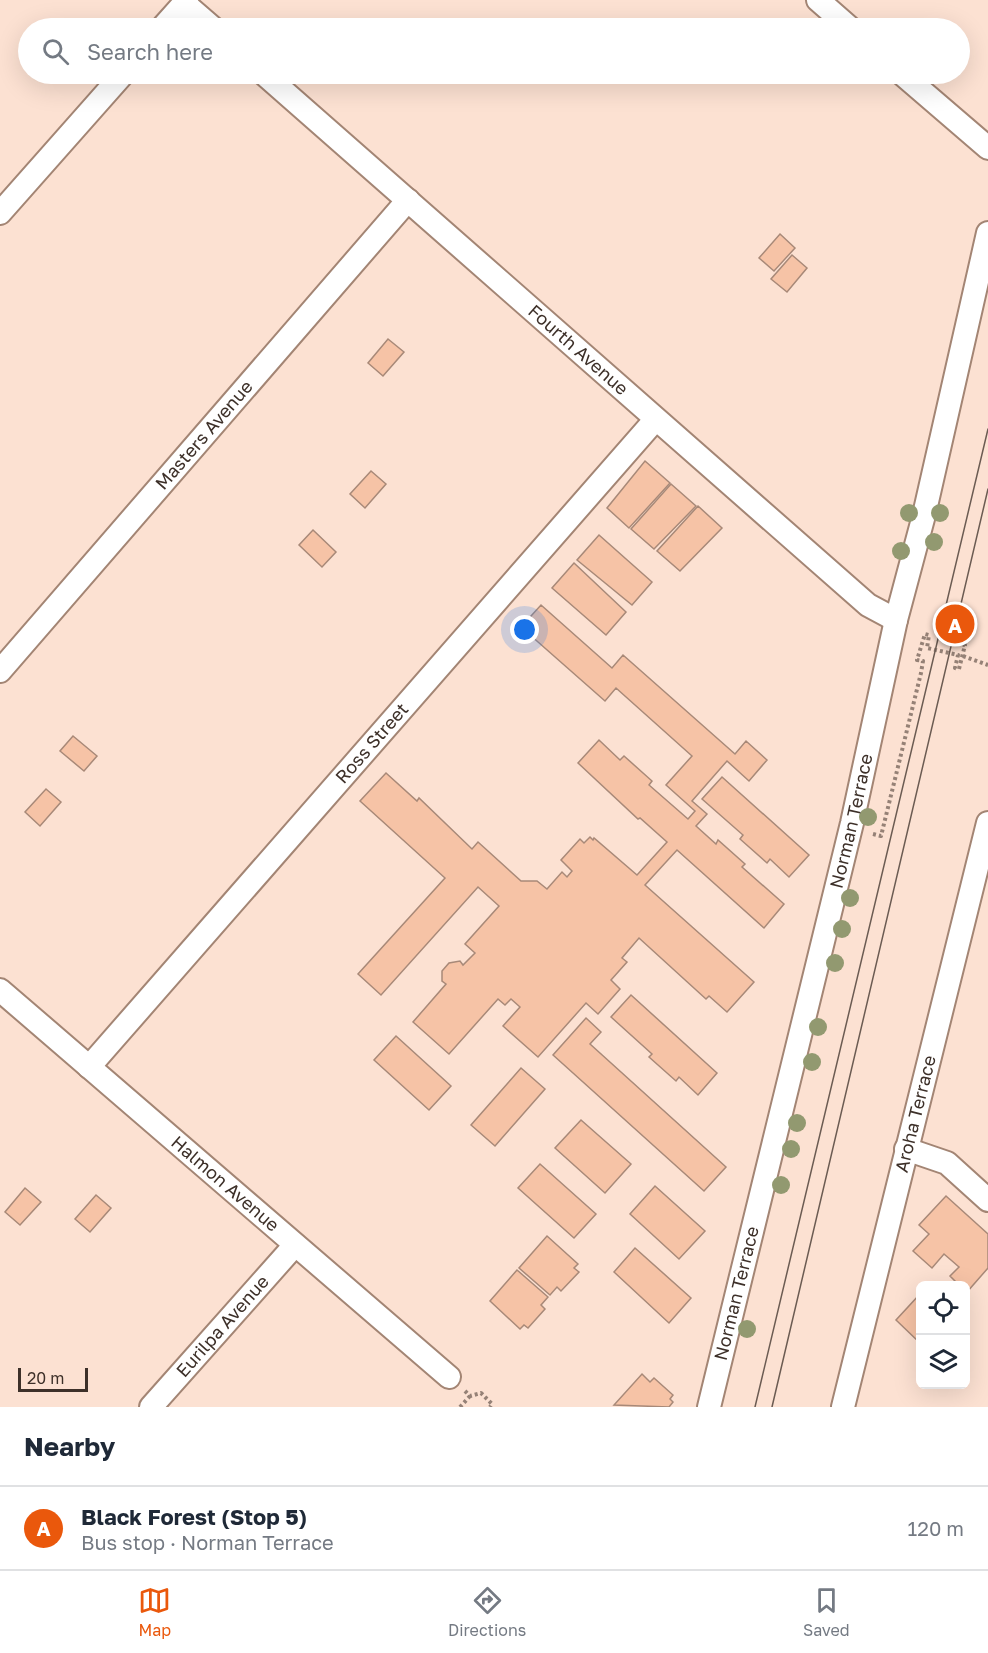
<!DOCTYPE html>
<meta charset="utf-8">
<style>
:root{--surface:#fff;--page:#f2f2f3;--text:#1f2937;--muted:#747a83;--line:#e0e1e3;--accent:#ea580c}
body{margin:0;font-family:"Golos Text",sans-serif;background:var(--page);color:var(--text)}
.controls{position:absolute;right:18px;bottom:18px;display:grid;overflow:hidden;border-radius:9px;box-shadow:0 6px 24px #0002}
.controls button{width:54px;height:54px;display:grid;place-items:center;padding:0;border:0;border-bottom:2px solid var(--line);background:var(--surface);color:var(--text);font:30px sans-serif}
.scale{position:absolute;left:18px;bottom:15px;width:70px;box-sizing:border-box;padding-left:6px;border:3px solid #3d3029;border-top:0;font-size:16px;line-height:21px;white-space:nowrap;color:#3d3029;-webkit-text-stroke:4px #fce1d2;paint-order:stroke}
.you{position:absolute;left:525px;top:630px;width:21px;height:21px;margin:-15px;border:4px solid #fff;border-radius:50%;background:#1a73e8;box-shadow:0 0 0 9px #1a73e833}
.badge{display:grid;place-items:center;width:39px;height:39px;border-radius:50%;background:var(--accent);color:#fff;font-size:20px;font-weight:700}
.pin{position:absolute;translate:-50% -50%;border:3px solid #fff;box-shadow:0 2px 6px #0006}
.list{margin:0;padding:0;list-style:none}
h2{display:flex;justify-content:space-between;align-items:center;height:78px;margin:0;padding:0 24px;font-size:26px}
h2 small{font-size:20px;font-weight:400;color:var(--muted)}
.list li{display:grid;grid-template-columns:39px 1fr auto;gap:18px;align-items:center;box-sizing:border-box;height:84px;padding:0 24px;border-top:2px solid var(--line)}
.list b{display:block;font-size:22px;white-space:nowrap}
.list p{margin:0;font-size:20px;white-space:nowrap;color:var(--muted)}
.list em{font-size:20px;font-style:normal;color:var(--muted)}
.icon{flex:none;width:33px;height:33px;fill:none;stroke:currentColor;stroke-width:2;stroke-linecap:round;stroke-linejoin:round}
.map{position:relative;flex:none;width:988px;height:1407px;overflow:hidden}
.search{position:absolute;background:var(--surface);box-shadow:0 6px 24px #0002;left:18px;right:18px;top:18px;height:66px;display:flex;align-items:center;gap:15px;box-sizing:border-box;padding:0 21px;border-radius:33px;color:var(--muted);font-size:22px}
.sheet{height:162px;background:var(--surface)}
nav{display:flex;justify-content:space-around;align-items:center;box-sizing:border-box;height:84px;border-top:2px solid var(--line);background:var(--surface);font-size:16px;color:var(--muted)}
nav a{display:grid;justify-items:center;gap:3px}
nav .on{color:var(--accent)}
.map>svg:first-child{display:block}
</style>
<div class="map">
<svg width="988" height="1407" viewBox="0 0 988 1407">
<rect width="100%" height="100%" fill="#fce1d2"/>
<!-- building -->
<g fill="#f6c3a6" stroke="#a88978" stroke-width="1.5">
<polygon points="780,234 795,248 774,271 759,258"/>
<polygon points="792,255 807,268 787,292 771,279"/>
<polygon points="388,339 404,352 383,376 368,363"/>
<polygon points="645,461 670,483 629,528 607,508"/>
<polygon points="371,471 386,484 365,508 350,494"/>
<polygon points="671,484 696,506 654,549 631,529"/>
<polygon points="698,506 722,528 680,571 657,551"/>
<polygon points="313,530 336,552 322,567 299,545"/>
<polygon points="599,535 652,582 632,605 577,560"/>
<polygon points="574,563 626,612 606,635 552,588"/>
<polygon points="541,605 612,668 623,655 735,754 746,741 767,760 749,781 727,761 692,801 707,814 696,826 716,844 718,840 745,864 742,867 784,904 764,928 677,850 645,885 754,982 727,1012 709,996 706,999 639,938 622,958 627,962 611,980 620,989 598,1014 586,1003 538,1057 503,1026 520,1007 511,999 505,1005 498,999 449,1054 413,1022 446,984 442,981 442,971 449,963 460,961 463,965 475,953 465,944 499,906 478,887 381,995 358,974 445,878 360,801 386,773 417,801 419,798 472,849 478,842 521,881 537,881 547,889 562,872 567,877 572,871 561,860 580,839 584,843 590,837 593,840 594,838 637,875 667,842 640,818 638,819 578,763 599,740 620,760 624,756 652,781 649,785 688,819 695,811 666,785 692,756 616,688 605,701 521,627"/>
<polygon points="73,736 97,756 84,771 60,751"/>
<polygon points="722,777 809,855 789,877 770,859 767,863 740,839 743,835 702,799"/>
<polygon points="46,789 61,802 40,826 25,812"/>
<polygon points="631,995 717,1073 698,1095 679,1077 676,1081 649,1057 652,1054 611,1017"/>
<polygon points="586,1018 601,1032 590,1044 726,1167 704,1191 553,1055"/>
<polygon points="396,1036 451,1086 429,1110 374,1060"/>
<polygon points="521,1068 545,1089 495,1146 471,1125"/>
<polygon points="581,1120 631,1164 605,1193 555,1148"/>
<polygon points="540,1164 596,1214 574,1238 518,1188"/>
<polygon points="655,1186 705,1231 679,1259 630,1214"/>
<polygon points="25,1188 41,1202 20,1225 5,1212"/>
<polygon points="96,1195 111,1208 90,1232 75,1219"/>
<polygon points="946,1196 988,1234 988,1268 967,1292 966,1286 960,1286 950,1276 959,1267 944,1254 932,1268 913,1251 929,1234 919,1225"/>
<polygon points="547,1236 578,1264 574,1268 579,1272 561,1291 557,1287 550,1295 519,1268"/>
<polygon points="635,1248 691,1298 669,1323 614,1272"/>
<polygon points="517,1270 548,1297 541,1305 545,1309 528,1328 524,1325 520,1329 490,1301"/>
<polygon points="920,1294 920,1343 896,1320"/>
<polygon points="642,1374 650,1382 654,1378 673,1395 670,1399 673,1402 669,1407 614,1405"/>
</g>
<g fill="none" stroke-linecap="round" stroke-linejoin="round">
<!-- minor casing -->
<g stroke="#a38574" stroke-width="26">
<g id="minor">
<polyline points="818,0 850,28"/>
<polyline points="184,3 213,28"/>
<polyline points="162,28 187,0"/>
<path id="s1" d="M264,74L868,605L896,620"/>
<polyline points="902,74 988,148"/>
<polyline points="0,213 123,74"/>
<path id="s2" d="M0,671L408,200"/>
<path id="s3" d="M0,990L449,1377"/>
<path id="s4" d="M89,1067L655,420"/>
<polyline points="906,1149 947,1163 988,1200"/>
<path id="s5" d="M151,1407L295,1245"/>
<path id="s6" d="M709,1407L852,823L896,620L924,515L988,233"/>
<path id="s7" d="M843,1407L988,823"/>
</g>
</g>
<!-- path -->
<g stroke="#958176" stroke-width="4" stroke-dasharray="3 3" stroke-linecap="butt">
<polyline points="963,656 988,665"/>
<polyline points="959,669 965,645 961,644 963,639"/>
<polyline points="873,834 881,836 921,673 923,661 917,660 925,634 929,635 927,648 958,655 955,668 959,669"/>
<polyline points="465,1391 470,1396 481,1393 492,1404 490,1407"/>
<polyline points="460,1407 470,1396"/>
</g>
<!-- minor -->
<use href="#minor" stroke="#fff" stroke-width="22"/>
<!-- tram -->
<g stroke="#6b5b52" stroke-width="1.5">
<polyline points="755,1407 988,429"/>
<polyline points="772,1407 988,489"/>
</g>
</g>
<!-- trees -->
<g fill="#929970">
<circle cx="909" cy="513" r="9"/>
<circle cx="940" cy="513" r="9"/>
<circle cx="934" cy="542" r="9"/>
<circle cx="901" cy="551" r="9"/>
<circle cx="868" cy="817" r="9"/>
<circle cx="850" cy="898" r="9"/>
<circle cx="842" cy="929" r="9"/>
<circle cx="835" cy="963" r="9"/>
<circle cx="818" cy="1027" r="9"/>
<circle cx="812" cy="1062" r="9"/>
<circle cx="797" cy="1123" r="9"/>
<circle cx="791" cy="1149" r="9"/>
<circle cx="781" cy="1185" r="9"/>
<circle cx="747" cy="1329" r="9"/>
</g>
<g text-anchor="middle" stroke-width="5" stroke-linejoin="round" paint-order="stroke">
<!-- street labels -->
<g font-size="18" fill="#3d3029" stroke="#fce1d2">
<text dy="6" stroke="none"><textPath href="#s1" startOffset="418">Fourth Avenue</textPath></text>
<text dy="6" stroke="none"><textPath href="#s2" startOffset="312">Masters Avenue</textPath></text>
<text dy="6" stroke="none"><textPath href="#s4" startOffset="430">Ross Street</textPath></text>
<text dy="6" stroke="none"><textPath href="#s6" startOffset="603">Norman Terrace</textPath></text>
<text dy="6" stroke="none"><textPath href="#s7" startOffset="302">Aroha Terrace</textPath></text>
<text dy="6" stroke="none"><textPath href="#s3" startOffset="297">Halmon Avenue</textPath></text>
<text dy="6" stroke="none"><textPath href="#s6" startOffset="117">Norman Terrace</textPath></text>
<text dy="6" stroke="none"><textPath href="#s5" startOffset="108">Eurilpa Avenue</textPath></text>
</g>
</g>
</svg>
<div class="controls">
<button><svg class="icon" aria-label="locate" viewBox="0 0 24 24"><circle cx="12" cy="12" r="6"/><path d="M12 2v4M12 18v4M2 12h4M18 12h4"/></svg></button>
<button><svg class="icon" aria-label="layers" viewBox="0 0 24 24"><path d="M12 4l9 5-9 5-9-5zM3 14l9 5 9-5"/></svg></button>
</div>
<div class="scale">20 m</div>
<div class="you"></div>
<div class="pin badge" style="left:955px;top:624px">A</div>
<div class="search"><svg class="icon" aria-label="search" viewBox="0 0 24 24"><circle cx="10" cy="10" r="6"/><path d="M15 15l6 6"/></svg>Search here</div>
</div>
<section class="sheet">
<h2>Nearby<small></small></h2>
<ul class="list">
<li><span class="badge">A</span><div><b>Black Forest (Stop 5)</b><p>Bus stop · Norman Terrace</p></div><em>120 m</em></li>
</ul>
</section>
<nav>
<a class="on"><svg class="icon" aria-label="map" viewBox="0 0 24 24"><path d="M3 6l6-2 6 2 6-2v14l-6 2-6-2-6 2zM9 4v14M15 6v14"/></svg>Map</a>
<a><svg class="icon" aria-label="directions" viewBox="0 0 24 24"><path d="M12 3l9 9-9 9-9-9zM9 14v-3h6M13 9l2 2-2 2"/></svg>Directions</a>
<a><svg class="icon" aria-label="saved" viewBox="0 0 24 24"><path d="M7 4h10v16l-5-4-5 4z"/></svg>Saved</a>
</nav>
